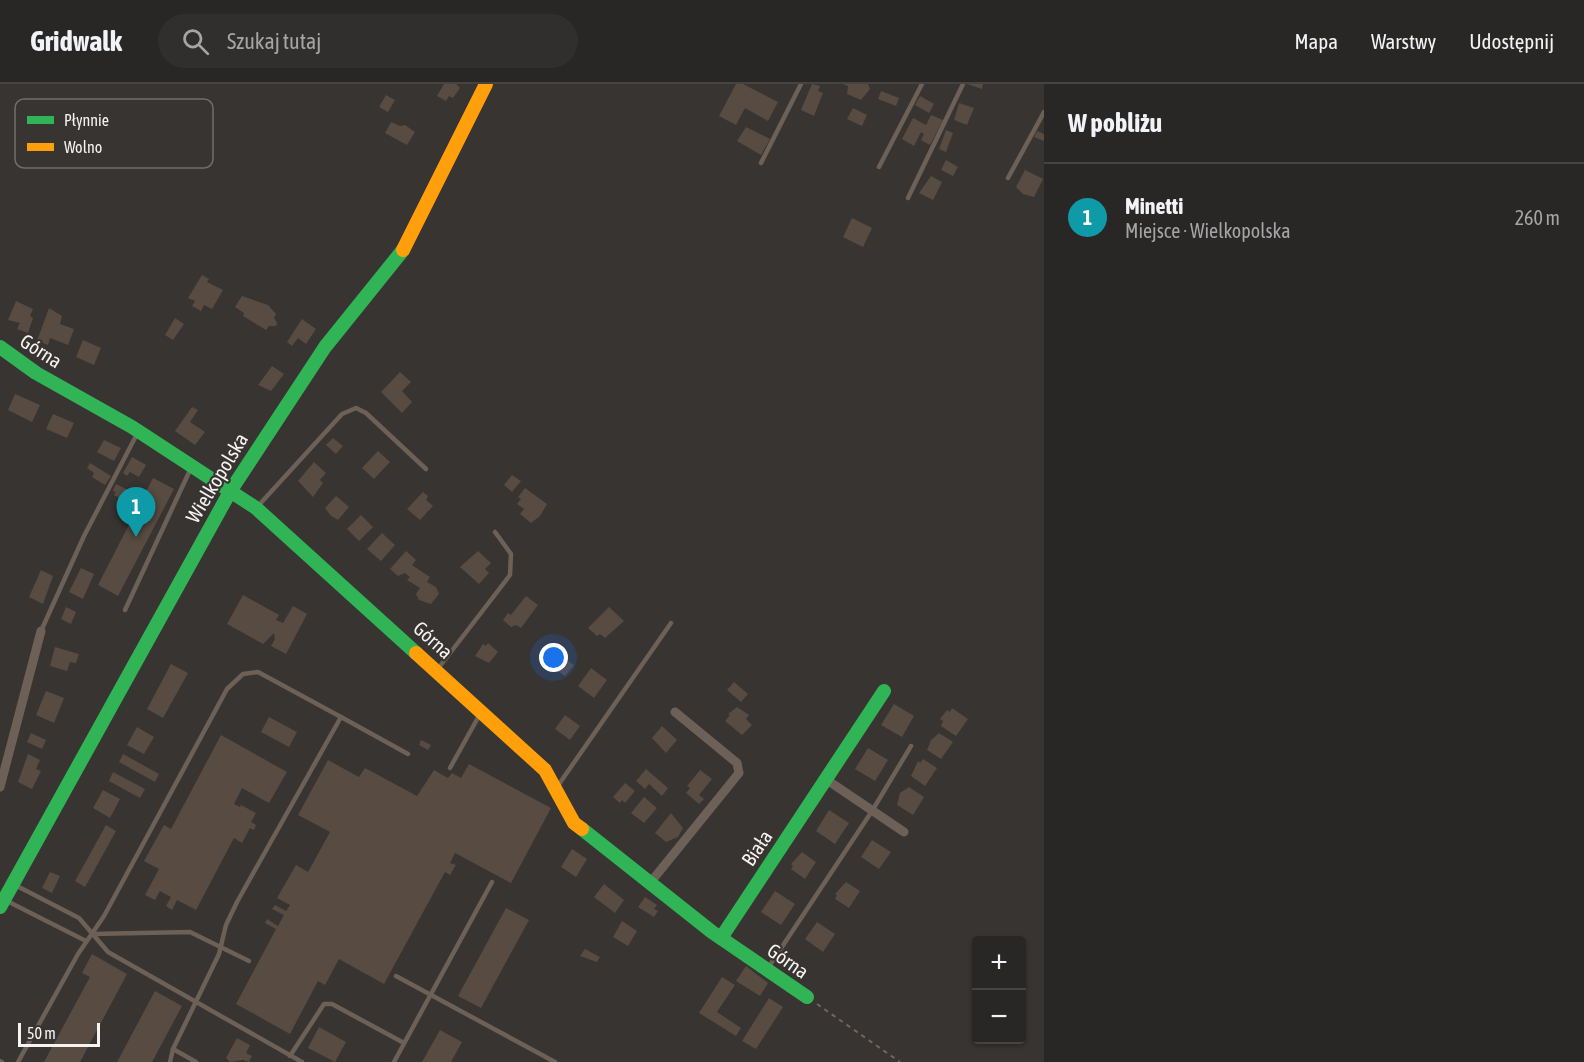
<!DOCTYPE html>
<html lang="pl">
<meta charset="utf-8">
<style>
:root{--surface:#292726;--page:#312f2e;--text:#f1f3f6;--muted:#a5a5a7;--line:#454443;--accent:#b3b0ae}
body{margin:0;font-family:"Asap Condensed",sans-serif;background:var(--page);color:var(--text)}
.controls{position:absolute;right:18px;bottom:18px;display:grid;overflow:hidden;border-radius:6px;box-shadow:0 2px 4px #0004}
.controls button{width:54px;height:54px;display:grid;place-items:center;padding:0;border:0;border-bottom:2px solid var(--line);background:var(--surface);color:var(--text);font:30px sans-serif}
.scale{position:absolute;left:18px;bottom:15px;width:82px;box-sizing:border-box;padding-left:6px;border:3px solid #f6f3f1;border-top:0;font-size:16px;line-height:21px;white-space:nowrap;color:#f6f3f1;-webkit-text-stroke:4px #383431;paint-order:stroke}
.you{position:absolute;left:554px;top:574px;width:21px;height:21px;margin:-15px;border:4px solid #fff;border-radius:50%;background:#1a73e8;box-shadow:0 0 0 9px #1a73e833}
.badge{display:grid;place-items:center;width:39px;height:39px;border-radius:50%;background:var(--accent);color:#fff;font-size:20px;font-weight:700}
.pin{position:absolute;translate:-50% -50px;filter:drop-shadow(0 2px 3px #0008)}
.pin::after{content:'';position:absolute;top:32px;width:21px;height:18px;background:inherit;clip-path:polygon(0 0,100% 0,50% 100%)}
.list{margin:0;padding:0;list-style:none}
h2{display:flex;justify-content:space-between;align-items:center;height:78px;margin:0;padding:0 24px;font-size:26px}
h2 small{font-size:20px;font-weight:400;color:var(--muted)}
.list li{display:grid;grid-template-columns:39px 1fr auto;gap:18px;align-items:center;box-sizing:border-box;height:108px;padding:0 24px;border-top:2px solid var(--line)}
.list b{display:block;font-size:22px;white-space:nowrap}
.list p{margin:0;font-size:20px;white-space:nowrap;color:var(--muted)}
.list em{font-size:20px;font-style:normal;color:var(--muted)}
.icon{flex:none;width:33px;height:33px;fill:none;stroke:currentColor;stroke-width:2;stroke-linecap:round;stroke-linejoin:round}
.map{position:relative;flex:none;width:1044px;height:978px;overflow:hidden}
header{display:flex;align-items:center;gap:36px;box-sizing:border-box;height:84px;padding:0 30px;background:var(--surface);border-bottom:2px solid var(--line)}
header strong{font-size:28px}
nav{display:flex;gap:33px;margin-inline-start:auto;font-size:21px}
.search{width:420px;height:54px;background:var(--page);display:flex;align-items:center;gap:15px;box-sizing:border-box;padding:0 21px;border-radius:33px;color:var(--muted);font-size:22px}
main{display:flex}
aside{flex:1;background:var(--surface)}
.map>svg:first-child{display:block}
</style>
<header>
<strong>Gridwalk</strong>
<div class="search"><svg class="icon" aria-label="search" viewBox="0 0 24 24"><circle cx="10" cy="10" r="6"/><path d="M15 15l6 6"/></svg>Szukaj tutaj</div>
<nav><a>Mapa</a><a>Warstwy</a><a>Udostępnij</a></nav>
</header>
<main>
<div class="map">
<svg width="1044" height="978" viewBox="0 0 1044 978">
<rect width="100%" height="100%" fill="#373432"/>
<!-- building -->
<g fill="#584b41">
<polygon points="444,0 456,0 460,4 453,14 449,12 446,17 437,12"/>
<polygon points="736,0 743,0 778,18 768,37 745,24 736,41 719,32"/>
<polygon points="812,0 820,2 818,7 823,9 814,32 801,26"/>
<polygon points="843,0 868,0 870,5 861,16 847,10 848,2"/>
<polygon points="967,0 983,0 982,5"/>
<polygon points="881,7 899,14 896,22 878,15"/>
<polygon points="386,11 395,16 388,28 379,23"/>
<polygon points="920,12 934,20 929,29 915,21"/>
<polygon points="959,19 974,24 967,41 954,36"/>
<polygon points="853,24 867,31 862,42 847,35"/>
<polygon points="931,31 943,36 930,61 921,56 924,50 921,48 914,62 902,55 913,34 926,41"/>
<polygon points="391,38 400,42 405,41 415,48 407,61 385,49"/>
<polygon points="746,43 770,55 761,71 737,57"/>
<polygon points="946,46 953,49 946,68 939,65"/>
<polygon points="1037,47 1044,50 1044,57 1034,53"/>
<polygon points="946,76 958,83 953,92 941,86"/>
<polygon points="1025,86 1043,95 1034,113 1023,110 1016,103"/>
<polygon points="931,92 942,98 933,116 919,109"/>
<polygon points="852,134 872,144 863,163 843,153"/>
<polygon points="202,191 209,195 207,198 223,206 212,225 204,221 201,227 192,222 195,217 188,214"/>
<polygon points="242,212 268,221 276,230 274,234 277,239 276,242 269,242 266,246 243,232 244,229 235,223"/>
<polygon points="16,217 33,225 30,232 33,234 28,249 17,245 20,239 8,236"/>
<polygon points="49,224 62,232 60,240 74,245 68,261 50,254 48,261 37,257"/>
<polygon points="175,234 184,240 173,256 165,251"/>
<polygon points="302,235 316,245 306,260 298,254 292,262 287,258"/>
<polygon points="83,256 101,264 94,281 76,273"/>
<polygon points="272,282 284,290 271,307 258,301"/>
<polygon points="400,288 411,298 402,307 412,318 402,329 381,308"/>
<polygon points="15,310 40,321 32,338 8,326"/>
<polygon points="192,323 198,326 190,338 205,348 195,361 175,347"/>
<polygon points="53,330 74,339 67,354 46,345"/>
<polygon points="333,354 343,362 336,370 326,361"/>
<polygon points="104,356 121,364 114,377 97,368"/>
<polygon points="378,367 390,378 374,395 362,384"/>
<polygon points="132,373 146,381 139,393 130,388 127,392 123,389"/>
<polygon points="314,378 326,389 320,396 323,399 313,413 298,397"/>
<polygon points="90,379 111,392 105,401 92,393 94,389 87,384"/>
<polygon points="512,391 521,397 512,408 504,401"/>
<polygon points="153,394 174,405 118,512 98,501"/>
<polygon points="116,400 136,410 131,420 114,411 116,408 113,407"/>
<polygon points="525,404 547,420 540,432 531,439 520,430 524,425 517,420 521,415 518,413"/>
<polygon points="423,408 428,412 426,416 433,422 420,436 407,425"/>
<polygon points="336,412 349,423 338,436 331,432 325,424"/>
<polygon points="361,431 373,443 359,457 347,445"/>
<polygon points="382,449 395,461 381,477 367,465"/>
<polygon points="406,467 416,476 412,481 430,493 427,498 436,503 439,510 431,520 419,516 416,510 420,504 407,496 410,493 405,489 398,492 390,485"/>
<polygon points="478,467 491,479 485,485 489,489 479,500 460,483"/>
<polygon points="81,484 94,490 83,515 69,508"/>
<polygon points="41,486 53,492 43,520 29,513"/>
<polygon points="243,511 279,531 276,536 283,539 293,522 307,530 286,570 271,562 275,555 274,549 263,560 227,540"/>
<polygon points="526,512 538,521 521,544 516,541 511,543 503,536 508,529 511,531"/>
<polygon points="66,523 76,528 71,540 61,535"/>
<polygon points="609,523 624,537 605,554 600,550 597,552 588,544"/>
<polygon points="488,559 498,568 489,579 475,572 483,560 486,562"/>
<polygon points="55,563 79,570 76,579 70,578 67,587 50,582"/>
<polygon points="565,575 574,581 565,592 556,586"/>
<polygon points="171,580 188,589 163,634 147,625"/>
<polygon points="591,584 607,596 594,614 578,602"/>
<polygon points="734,598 748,610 741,618 727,606"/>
<polygon points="46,607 64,614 54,639 36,631"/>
<polygon points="894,620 914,632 902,653 881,641"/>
<polygon points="737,623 749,631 746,635 752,641 742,651 725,637 730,631 728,630"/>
<polygon points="952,624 968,635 956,652 941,642 943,637 940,635 947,626 950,628"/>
<polygon points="565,631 580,642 570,656 555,645"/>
<polygon points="269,633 297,648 289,663 261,648"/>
<polygon points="662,642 677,656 666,669 652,654"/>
<polygon points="137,643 154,653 144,670 127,661"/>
<polygon points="31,649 46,656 42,665 27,658"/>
<polygon points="939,649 953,658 941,675 927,666 931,656"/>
<polygon points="221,651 287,688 269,719 242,704 234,720 240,723 241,721 256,729 251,738 256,741 254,746 250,744 242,759 234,754 196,826 177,816 172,826 166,822 171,813 160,807 155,816 145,811 159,785 144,777 164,741 171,745"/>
<polygon points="421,656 431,661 428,666 419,661"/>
<polygon points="868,664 888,676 875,697 855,685"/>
<polygon points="28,670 40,676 36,685 41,687 32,705 18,698"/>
<polygon points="123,670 159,690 155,698 119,678"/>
<polygon points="923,675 937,684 925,702 911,692 918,677 920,679"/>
<polygon points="328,676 359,693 365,684 417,712 434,686 448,694 452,689 461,694 469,680 551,724 511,799 455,769 450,779 456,781 450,791 445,788 384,900 339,875 325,901 318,897 290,950 236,920 276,845 265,839 267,835 278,842 284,831 272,825 275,821 286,827 290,821 277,814 296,781 308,788 330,748 298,731"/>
<polygon points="646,685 668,704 662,712 649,700 645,705 636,697"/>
<polygon points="700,686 712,695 699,711 704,715 699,720 686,709 690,704 687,702"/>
<polygon points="113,688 145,705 140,714 109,697"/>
<polygon points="625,699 635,707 625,719 622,716 620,719 613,713"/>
<polygon points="909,703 924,713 913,731 897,721 900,709"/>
<polygon points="103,706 120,715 110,734 93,724"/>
<polygon points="644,713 657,724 644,739 631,729"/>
<polygon points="829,726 849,739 835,760 816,747"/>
<polygon points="671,729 683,744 678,753 666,758 655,749"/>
<polygon points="106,741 116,747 85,803 75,797"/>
<polygon points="872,756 891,768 879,785 861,773"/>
<polygon points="572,765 587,775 576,793 561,783"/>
<polygon points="802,768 816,778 805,795 791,785 793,782 791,780"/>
<polygon points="50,788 60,792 52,809 42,804"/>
<polygon points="846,798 860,807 849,824 835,815 837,811 835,810"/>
<polygon points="604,800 624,816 615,829 594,813"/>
<polygon points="775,807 795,820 781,841 761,828"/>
<polygon points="645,813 657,821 654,825 658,827 654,833 638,823"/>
<polygon points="506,824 529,836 481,924 458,912"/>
<polygon points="622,837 637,847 628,862 613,853"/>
<polygon points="817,838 835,850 823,868 805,855"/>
<polygon points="585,865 600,873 597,878 580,872"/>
<polygon points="92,870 127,890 80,978 44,978 90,893 82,889"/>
<polygon points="746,882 768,899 760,912 736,897"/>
<polygon points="722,893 735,901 717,928 741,944 736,952 699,929"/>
<polygon points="155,907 182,922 152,978 117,978"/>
<polygon points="769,914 783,923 756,965 742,957"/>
<polygon points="319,943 346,958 335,978 308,964"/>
<polygon points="440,946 462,958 451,978 422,978"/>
<polygon points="237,954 250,961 246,969 252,972 249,978 243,976 230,978 226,974"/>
</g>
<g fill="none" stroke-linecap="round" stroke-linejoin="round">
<!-- path -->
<polyline stroke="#6f6661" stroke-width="2" stroke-dasharray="4.5 4.5" stroke-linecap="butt" points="817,920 900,978"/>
<!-- lane -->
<g stroke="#6d6056" stroke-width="4.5">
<polyline points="761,79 801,0"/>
<polyline points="879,83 922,0"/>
<polyline points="1008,94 1044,28"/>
<polyline points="908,114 963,0"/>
<polyline points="258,422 342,330 356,324 366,329 426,385"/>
<polyline points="125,526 191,384"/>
<polyline points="41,547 84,452 138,348"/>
<polyline points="437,586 510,491 511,470 495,448"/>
<polyline points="341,633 408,670"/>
<polyline points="450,684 480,630"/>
<polyline points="557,703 671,539"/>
<polyline points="15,801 79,834 108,868 302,978"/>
<polyline points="7,817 86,857"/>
<polyline points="91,850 190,848 249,877"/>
<polyline points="768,884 872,727 911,662"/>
<polyline points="396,892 555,978"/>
<polyline points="173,965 196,978"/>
<polyline points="290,972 324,920 332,920 404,959"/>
<polyline points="0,977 2,978"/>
<polyline points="18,978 78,870 104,832 227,605 243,590 258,588 341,633 237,818 226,841 219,870 173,965 170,978"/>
<polyline points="394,978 492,798"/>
</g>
<!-- street -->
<g stroke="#6d6056" stroke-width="9">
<polyline points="827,696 904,748"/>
<polyline points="0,703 41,547"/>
<polyline points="650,799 739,689 737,679 675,628"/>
</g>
<!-- fast -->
<g stroke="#30b455" stroke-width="14">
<polyline points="0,263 36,289 132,343 256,424 416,569"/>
<polyline points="582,745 712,848 807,913"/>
<polyline points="0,823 231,406 325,263 403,166"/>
<polyline points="721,854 884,607"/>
</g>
<!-- slow -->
<g stroke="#ff9f0a" stroke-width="14">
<polyline points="403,166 486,0"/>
<polyline points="416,569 545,686 574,739 582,745"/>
</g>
</g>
<g text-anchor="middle" stroke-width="4.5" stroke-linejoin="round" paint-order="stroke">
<!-- street labels -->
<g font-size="20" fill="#f6f3f1" stroke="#383431">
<text transform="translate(41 267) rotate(33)" y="7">Górna</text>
<text transform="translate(217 394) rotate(-59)" y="7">Wielkopolska</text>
<text transform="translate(433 556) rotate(42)" y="7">Górna</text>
<text transform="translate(757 764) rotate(-56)" y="7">Biała</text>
<text transform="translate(788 877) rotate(35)" y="7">Górna</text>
</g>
</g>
<!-- legend -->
<rect x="15" y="15" width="198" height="69" rx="9" fill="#383431" stroke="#716d6b" stroke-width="1.5"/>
<rect x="27" y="32" width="27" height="8" fill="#30b455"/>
<rect x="27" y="59" width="27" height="8" fill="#ff9f0a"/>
<g font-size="16" fill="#f6f3f1">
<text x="64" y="42">Płynnie</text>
<text x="64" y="69">Wolno</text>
</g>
</svg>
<div class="controls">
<button>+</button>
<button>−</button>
</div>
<div class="scale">50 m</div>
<div class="you"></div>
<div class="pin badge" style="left:136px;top:453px;background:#0f9aa8">1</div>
</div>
<aside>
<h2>W pobliżu<small></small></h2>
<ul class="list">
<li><span class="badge" style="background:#0f9aa8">1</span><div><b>Minetti</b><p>Miejsce · Wielkopolska</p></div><em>260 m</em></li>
</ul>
</aside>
</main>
